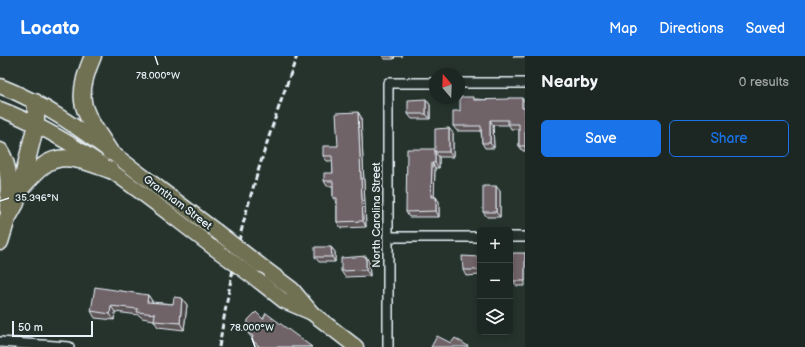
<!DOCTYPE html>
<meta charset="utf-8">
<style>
:root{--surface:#1c2622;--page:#252e2a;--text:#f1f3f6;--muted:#a0a5a5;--line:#3a4340;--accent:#1a73e8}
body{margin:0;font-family:"Balsamiq Sans",sans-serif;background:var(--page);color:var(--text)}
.controls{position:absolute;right:12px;bottom:12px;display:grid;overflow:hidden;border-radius:6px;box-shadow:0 2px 6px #0003}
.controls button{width:36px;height:36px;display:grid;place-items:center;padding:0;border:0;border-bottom:1px solid var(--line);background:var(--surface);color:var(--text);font:20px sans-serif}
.compass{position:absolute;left:429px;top:12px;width:36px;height:36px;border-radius:50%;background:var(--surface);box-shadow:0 2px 6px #0003;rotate:341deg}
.scale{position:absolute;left:12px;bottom:10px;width:81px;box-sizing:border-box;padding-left:4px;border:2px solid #e8f1f8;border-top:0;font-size:11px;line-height:14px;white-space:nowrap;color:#e8f1f8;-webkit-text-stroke:3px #26332d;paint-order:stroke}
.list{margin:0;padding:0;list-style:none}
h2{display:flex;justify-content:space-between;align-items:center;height:52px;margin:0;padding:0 16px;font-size:17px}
h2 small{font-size:13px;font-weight:400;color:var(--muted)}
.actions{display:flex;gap:8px;padding:12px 16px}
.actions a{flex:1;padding:9px 0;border:1px solid var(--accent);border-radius:6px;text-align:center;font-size:14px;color:var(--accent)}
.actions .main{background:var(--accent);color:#fff}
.icon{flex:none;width:22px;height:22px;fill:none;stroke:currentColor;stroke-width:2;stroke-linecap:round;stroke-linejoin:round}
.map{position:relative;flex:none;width:525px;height:291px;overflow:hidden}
header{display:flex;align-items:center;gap:24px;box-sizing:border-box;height:56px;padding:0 20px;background:var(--accent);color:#fff}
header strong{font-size:19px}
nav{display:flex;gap:22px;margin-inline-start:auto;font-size:14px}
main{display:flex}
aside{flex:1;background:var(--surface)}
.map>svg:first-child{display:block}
</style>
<header>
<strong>Locato</strong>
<nav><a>Map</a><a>Directions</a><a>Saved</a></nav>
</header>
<main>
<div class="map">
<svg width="525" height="291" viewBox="0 0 525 291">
<rect width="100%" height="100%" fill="#26332d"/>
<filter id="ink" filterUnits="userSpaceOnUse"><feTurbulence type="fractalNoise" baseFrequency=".025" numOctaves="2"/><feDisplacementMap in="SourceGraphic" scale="8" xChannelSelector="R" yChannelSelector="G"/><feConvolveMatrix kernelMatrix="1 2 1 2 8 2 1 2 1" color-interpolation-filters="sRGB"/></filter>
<g filter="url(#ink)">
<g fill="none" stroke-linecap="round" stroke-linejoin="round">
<!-- street casing -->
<g stroke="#e8f1f8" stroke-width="12">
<g id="street">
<polyline points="459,27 525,27"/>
<polyline points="388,181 480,181"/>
<polyline points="510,181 525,181"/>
<polyline points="0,286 69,291"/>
<polyline points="388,291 388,27 435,27"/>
</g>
</g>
<!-- primary casing -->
<g stroke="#e8f1f8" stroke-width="17">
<g id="primary">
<path d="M0,30C44,47 81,74 119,102C151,126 184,151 216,175"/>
<path d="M0,53C80,84 146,141 214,192"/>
<polyline points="260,209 292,233 312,257 356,291"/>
<polyline points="260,226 284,245 310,256"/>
</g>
</g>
<!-- highway casing -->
<g stroke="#e8f1f8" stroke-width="19">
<g id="highway">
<path d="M93,0C72,48 85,56 110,96"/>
<path d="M0,95C11,113 9,133 8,153"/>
<path d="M21,132C28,125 35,116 43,110C63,94 90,107 110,114"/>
<polyline points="0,186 7,163 16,147 20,133 36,68 36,55 35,46"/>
</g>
</g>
<!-- street -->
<use href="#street" stroke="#26332d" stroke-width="9"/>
<!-- primary -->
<use href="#primary" stroke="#706f52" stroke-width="14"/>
<!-- highway -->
<use href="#highway" stroke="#706f52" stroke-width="16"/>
<!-- rail -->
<path stroke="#e8f1f8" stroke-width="3" stroke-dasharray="6 3" stroke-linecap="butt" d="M219,291C226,250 233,208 243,168C258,111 277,55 297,0"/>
<!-- primary-bridge casing -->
<g stroke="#e8f1f8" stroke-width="17" stroke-linecap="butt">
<g id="primary-bridge">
<polyline points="216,175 260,209"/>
<polyline points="214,192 260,226"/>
</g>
</g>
<!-- primary-bridge -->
<use href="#primary-bridge" stroke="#706f52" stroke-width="14"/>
</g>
<!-- wall -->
<g fill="#5f5659" stroke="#e8f1f8">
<polygon points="382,0 403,0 395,0 394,3 385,3"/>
<polygon points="513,0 525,0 525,1 514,1"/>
<polygon points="426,43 430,49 430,63 412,63 408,58"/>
<polygon points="475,43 525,46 525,95 523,95 519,90 519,73 511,73 509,69 493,69 494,92 485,92 482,87 481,75 457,75 453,70 460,55"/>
<polygon points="358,56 361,61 366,171 341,172 337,166 337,147 333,142 333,130 327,130 324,125 333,117 333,105 327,105 323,100 338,90"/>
<polygon points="453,77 453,101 439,101 439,112 435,112 434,141 436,141 439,146 439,161 409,161 406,156 435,93"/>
<polygon points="500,135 500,161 487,161 483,156"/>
<polygon points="331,191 335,196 335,206 319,206 315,201"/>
<polygon points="525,197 525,230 517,230 513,225 513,221 510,221 510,201 512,201"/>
<polygon points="480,201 480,219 466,220 463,214"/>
<polygon points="369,206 370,220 345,221 341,215"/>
<polygon points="148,239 152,245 152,246 173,248 182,242 187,249 184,274 158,271 154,265 154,264 142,262 139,259 115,256 114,264 95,262 91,255"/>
<polygon points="263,263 312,291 256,291 252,284 252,282 247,276"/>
</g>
<!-- shaded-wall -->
<g fill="#4e4649" stroke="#e8f1f8">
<polygon points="392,0 395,0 394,3"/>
<polygon points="522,42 525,46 525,56 522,52"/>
<polygon points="426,43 430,49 430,63 426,58"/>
<polygon points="358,56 361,61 366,171 363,165"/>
<polygon points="490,64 493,69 494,92 490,87"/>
<polygon points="449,72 453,77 453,101 449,96"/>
<polygon points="435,94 435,96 439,101 439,112 435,107"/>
<polygon points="432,107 435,112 434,146 431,141"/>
<polygon points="496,130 500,135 500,161 496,156"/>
<polygon points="436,141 439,146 439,161 436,155"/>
<polygon points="331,191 335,196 335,206 332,201"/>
<polygon points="366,200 369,206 370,220 366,214"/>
<polygon points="148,239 152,245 151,252 147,246"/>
<polygon points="182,242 187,249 184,274 180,267"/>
<polygon points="111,250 115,256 114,264 110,258"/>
</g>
<!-- building -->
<g fill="#6f6468" stroke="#e8f1f8">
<polygon points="460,41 474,41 474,44 508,43 508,42 522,42 522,52 525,52 525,90 519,90 519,68 508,68 508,64 490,64 490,87 482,87 481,70 453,70 453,55 460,55"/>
<polygon points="426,43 426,58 408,58 408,44"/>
<polygon points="358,56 363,165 337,166 337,142 333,142 333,125 324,125 324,117 333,117 332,100 323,100 323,90 338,90 336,57"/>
<polygon points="449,72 449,96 435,96 435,94 435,107 432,107 431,141 436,141 436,155 406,156 407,93 435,93 435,73"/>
<rect x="483" y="130" width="13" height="26"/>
<polygon points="315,191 331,191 332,201 315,201"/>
<polygon points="512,197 525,197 525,225 513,225 513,216 510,216 510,201 512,201"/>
<polygon points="366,200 366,214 341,215 341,202"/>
<polygon points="462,200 480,201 480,214 463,214"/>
<polygon points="95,231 148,239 147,246 173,248 174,241 182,242 180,267 154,265 155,258 137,256 138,253 111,250 110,258 91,255"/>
<polygon points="256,256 263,263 266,257 312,291 260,291 252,284 253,280 247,276 248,264"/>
<polygon points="437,280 451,287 455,282 468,290 468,291 431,291"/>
</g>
</g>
<!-- ticks -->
<path fill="none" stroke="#e8f1f8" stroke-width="1.5" d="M155,0L158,9M0,145L9,142M252,282L255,291"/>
<g text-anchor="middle" stroke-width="4" stroke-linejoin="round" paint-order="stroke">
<!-- street labels -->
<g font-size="11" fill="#e8f1f8" stroke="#26332d">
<text transform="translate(178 146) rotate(37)" y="4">Grantham Street</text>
<text transform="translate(376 159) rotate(-90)" y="4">North Carolina Street</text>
</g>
</g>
<g font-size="10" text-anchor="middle" fill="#e8f1f8" stroke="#26332d" stroke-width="4" stroke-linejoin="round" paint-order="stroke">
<text x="158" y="23">78.000°W</text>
<text x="37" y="145">35.396°N</text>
<text x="252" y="275">78.000°W</text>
</g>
</svg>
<div class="controls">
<button>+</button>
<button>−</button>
<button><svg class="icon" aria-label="layers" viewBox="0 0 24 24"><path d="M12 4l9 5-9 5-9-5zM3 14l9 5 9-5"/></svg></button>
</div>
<svg class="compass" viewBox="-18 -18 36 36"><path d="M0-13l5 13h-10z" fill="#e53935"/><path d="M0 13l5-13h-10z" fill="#a0a5a5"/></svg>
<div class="scale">50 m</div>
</div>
<aside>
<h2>Nearby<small>0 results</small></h2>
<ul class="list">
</ul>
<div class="actions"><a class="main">Save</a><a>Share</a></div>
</aside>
</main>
